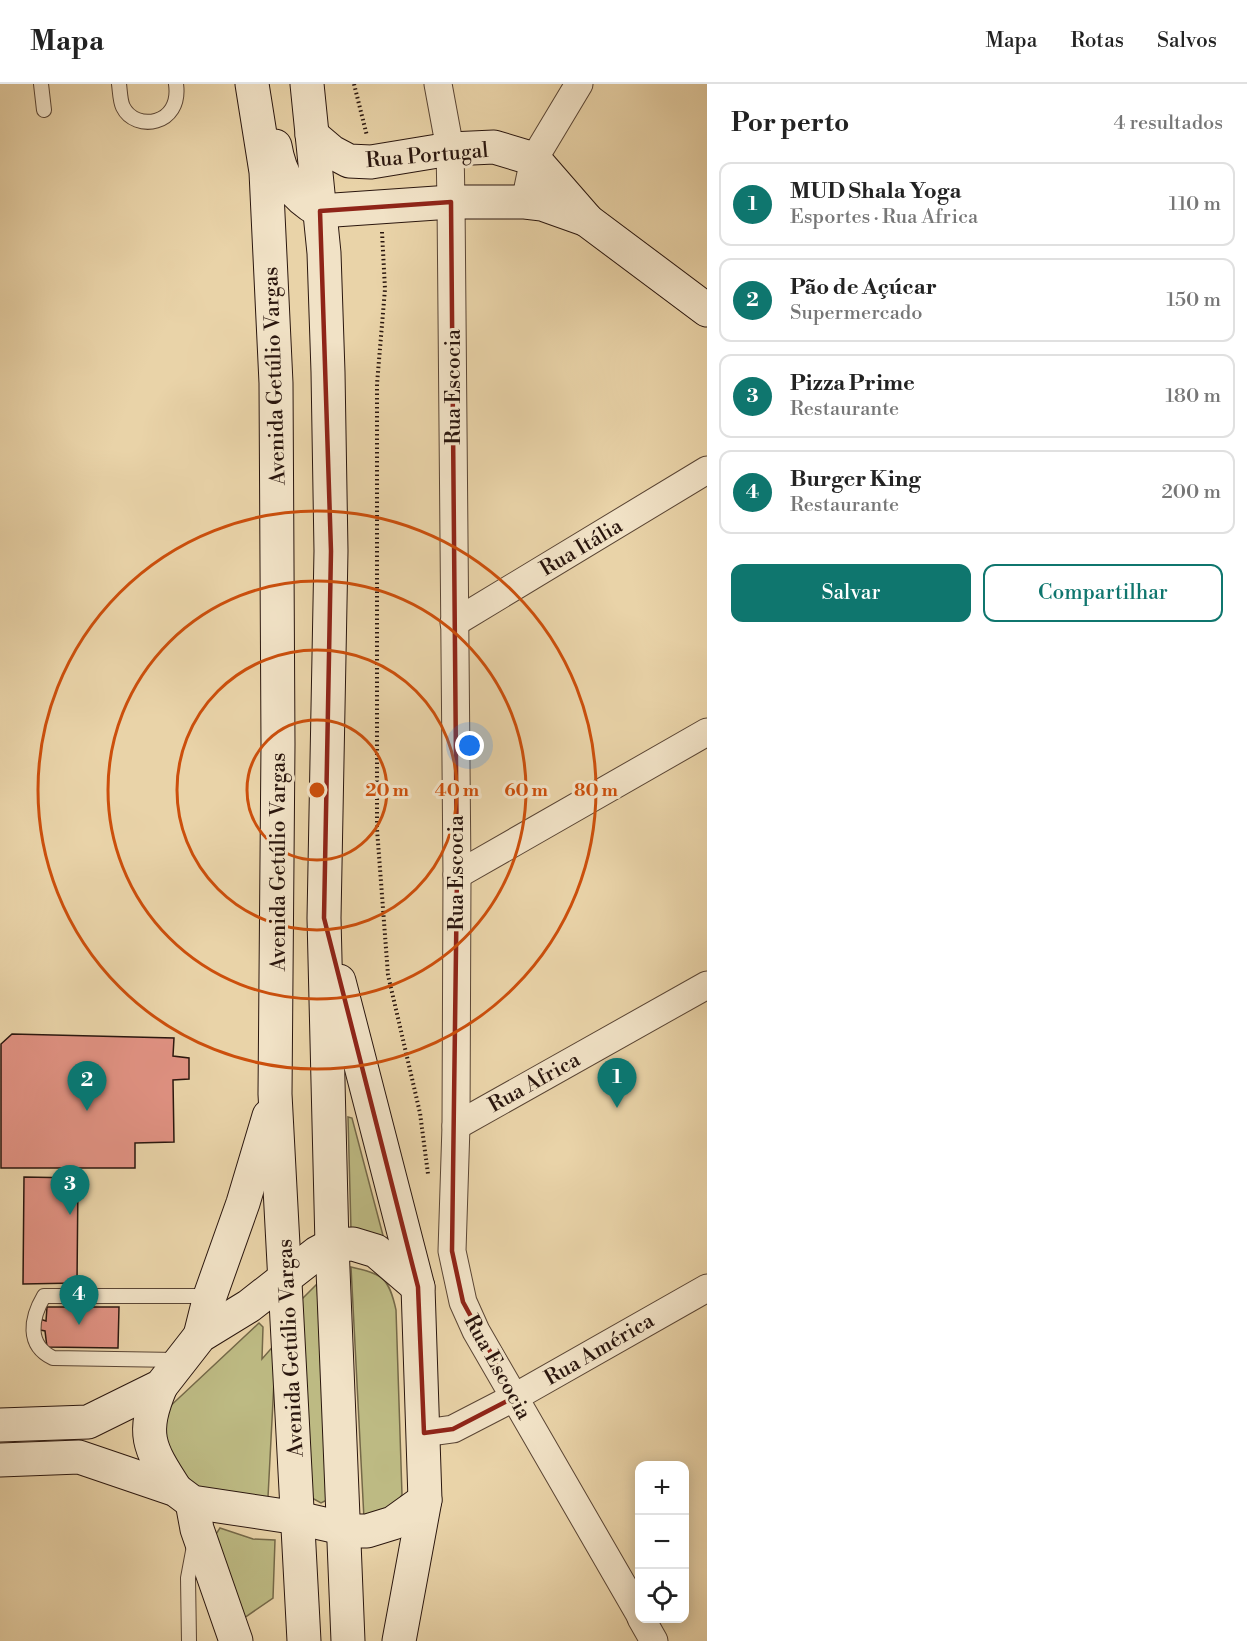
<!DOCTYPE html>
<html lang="pt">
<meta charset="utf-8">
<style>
:root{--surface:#fff;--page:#f2f2f2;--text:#222;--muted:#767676;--line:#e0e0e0;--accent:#0f766e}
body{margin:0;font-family:"Libre Bodoni",serif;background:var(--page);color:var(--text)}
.controls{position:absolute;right:18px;bottom:18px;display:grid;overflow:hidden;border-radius:12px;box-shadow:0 3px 15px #0003}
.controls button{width:54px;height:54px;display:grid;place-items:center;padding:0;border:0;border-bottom:2px solid var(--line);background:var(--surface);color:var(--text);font:30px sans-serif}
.you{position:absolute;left:470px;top:662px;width:21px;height:21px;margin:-15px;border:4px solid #fff;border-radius:50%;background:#1a73e8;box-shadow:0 0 0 9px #1a73e833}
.badge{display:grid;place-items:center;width:39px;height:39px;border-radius:50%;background:var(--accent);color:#fff;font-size:20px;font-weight:700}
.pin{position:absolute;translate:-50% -50px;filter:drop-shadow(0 2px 3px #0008)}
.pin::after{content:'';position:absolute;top:32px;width:21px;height:18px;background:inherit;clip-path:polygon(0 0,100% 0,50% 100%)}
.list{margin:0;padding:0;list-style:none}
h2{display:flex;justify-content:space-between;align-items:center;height:78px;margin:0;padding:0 24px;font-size:26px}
h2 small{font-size:20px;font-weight:400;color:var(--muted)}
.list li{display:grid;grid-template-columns:39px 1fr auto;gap:18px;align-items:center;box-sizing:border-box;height:84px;margin:0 12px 12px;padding:0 12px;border:2px solid var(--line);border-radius:12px}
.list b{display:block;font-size:22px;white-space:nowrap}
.list p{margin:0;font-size:20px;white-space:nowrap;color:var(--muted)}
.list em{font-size:20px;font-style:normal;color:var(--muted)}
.actions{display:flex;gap:12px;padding:18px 24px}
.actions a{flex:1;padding:14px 0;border:2px solid var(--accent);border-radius:12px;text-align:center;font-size:21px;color:var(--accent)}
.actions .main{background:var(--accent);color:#fff}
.icon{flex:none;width:33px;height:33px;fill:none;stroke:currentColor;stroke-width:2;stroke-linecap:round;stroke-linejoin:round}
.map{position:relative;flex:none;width:707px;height:1557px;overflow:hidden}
header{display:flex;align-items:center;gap:36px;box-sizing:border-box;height:84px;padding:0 30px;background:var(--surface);border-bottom:2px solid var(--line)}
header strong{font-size:28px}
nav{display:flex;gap:33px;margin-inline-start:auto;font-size:21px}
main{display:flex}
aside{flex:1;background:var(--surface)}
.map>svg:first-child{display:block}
</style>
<header>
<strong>Mapa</strong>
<nav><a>Mapa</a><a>Rotas</a><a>Salvos</a></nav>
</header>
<main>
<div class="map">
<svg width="707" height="1557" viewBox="0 0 707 1557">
<rect width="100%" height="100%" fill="#e9d3a8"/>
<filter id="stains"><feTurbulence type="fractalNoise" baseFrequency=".00333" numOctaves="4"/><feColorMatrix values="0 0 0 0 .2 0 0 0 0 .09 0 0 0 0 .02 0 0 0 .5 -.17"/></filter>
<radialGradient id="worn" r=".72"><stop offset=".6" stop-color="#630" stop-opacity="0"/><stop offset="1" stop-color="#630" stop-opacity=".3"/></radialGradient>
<!-- green -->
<g fill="#bdba83" stroke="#746848" stroke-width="1.5">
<polygon points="348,1033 352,1034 385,1159 351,1146"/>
<path d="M351,1183C383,1190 389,1194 396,1226L402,1411L392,1425L364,1435Z"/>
<polygon points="317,1200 329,1415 321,1419 312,1414 300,1217"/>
<path d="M259,1239L263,1243L262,1275L276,1259L268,1413C230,1410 176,1413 164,1364C162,1353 165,1338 165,1327Z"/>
<polygon points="220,1444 253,1455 275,1456 273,1514 244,1534 214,1453"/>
</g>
<!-- building -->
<g fill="#e19283" stroke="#2a160e" stroke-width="1.5">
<polygon points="12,950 174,954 173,972 189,974 189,995 173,996 174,1058 135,1059 135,1084 1,1084 1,960"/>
<polygon points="24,1093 78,1094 77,1199 23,1200"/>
<polygon points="47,1223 119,1223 118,1264 47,1263 45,1247 40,1246 40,1235 46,1237"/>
</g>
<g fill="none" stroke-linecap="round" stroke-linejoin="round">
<!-- lane casing -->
<g stroke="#5a4534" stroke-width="16">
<g id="lane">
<polyline points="41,0 44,26"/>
<path d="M119,0C120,7 120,17 123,23C135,48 182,42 176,0"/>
<path d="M177,1276L53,1274C26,1261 31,1234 44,1212H210"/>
<polyline points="189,1557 188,1494 194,1462"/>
</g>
</g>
<!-- street casing -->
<g stroke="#5a4534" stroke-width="29">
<g id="street">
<polyline points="438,0 450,65 451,118 457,791 456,1042 452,1167 463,1218 476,1247 640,1531"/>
<polyline points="525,118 534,75 579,0"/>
<polyline points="454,539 707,386"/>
<polyline points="457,791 707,648"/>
<polyline points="456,1042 707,901"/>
<polyline points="424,1349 453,1345 515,1313 707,1204"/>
<polyline points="641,1534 654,1557"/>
</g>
</g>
<!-- secondary casing -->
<g stroke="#2a160e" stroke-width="35">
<g id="secondary">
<polyline points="252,0 266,88 276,299 278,660 275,1010 304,1557"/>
<polyline points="307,0 324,169 328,288 331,467 324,834 332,1161 348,1557"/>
<polyline points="312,51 332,68 349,77 371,78 450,65 494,63 534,75 588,137 707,226"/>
<path d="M275,62C280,92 293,112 320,127L451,118H525L542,120L587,136"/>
<polyline points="339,897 418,1203 425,1416 399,1557"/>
<polyline points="200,1252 210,1212 243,1119 269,1032"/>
<path d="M161,1302C141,1350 148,1363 176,1406"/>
<polyline points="0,1341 88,1338 161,1302 200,1252 249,1222 317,1169 332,1161 353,1160 376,1167 418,1203"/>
<polyline points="0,1376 79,1373 176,1406 192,1418 298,1434 355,1447 367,1447 393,1439 425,1416"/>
<polyline points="192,1418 197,1445 236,1557"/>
</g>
</g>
<!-- path -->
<g stroke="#2a160e" stroke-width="4" stroke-dasharray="1.5 3" stroke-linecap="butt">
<polyline points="354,0 367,52"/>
<polyline points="382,148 385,205 377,300 377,745 388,891 420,1029 428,1090"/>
</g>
<!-- lane -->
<use href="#lane" stroke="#f1e2c6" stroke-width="14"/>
<!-- street -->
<use href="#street" stroke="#f1e2c6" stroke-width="27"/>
<!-- secondary -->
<use href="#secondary" stroke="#f1e2c6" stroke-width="33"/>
</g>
<!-- marked area -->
<path fill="none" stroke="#8f2418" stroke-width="4.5" stroke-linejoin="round" d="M451,118L457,791L452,1167L463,1218L515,1313L453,1345L424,1349L418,1203L324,834L331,467L320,127Z"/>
<!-- distance rings -->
<g fill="none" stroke="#cc4f0c" stroke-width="3">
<circle cx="317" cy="706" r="70"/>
<circle cx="317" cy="706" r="140"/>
<circle cx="317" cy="706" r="209"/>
<circle cx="317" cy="706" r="279"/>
</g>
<g text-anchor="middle" stroke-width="6" stroke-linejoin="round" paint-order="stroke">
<!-- street labels -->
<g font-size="21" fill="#2a160e" stroke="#f1e2c6">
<text transform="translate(427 71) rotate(-5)" y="7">Rua Portugal</text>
<text transform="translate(274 292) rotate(-92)" y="7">Avenida Getúlio Vargas</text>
<text transform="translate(453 303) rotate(-90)" y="7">Rua Escocia</text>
<text transform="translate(581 463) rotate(-31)" y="7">Rua Itália</text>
<text transform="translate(278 778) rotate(-90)" y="7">Avenida Getúlio Vargas</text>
<text transform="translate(456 789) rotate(-90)" y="7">Rua Escocia</text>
<text transform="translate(534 998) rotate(-29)" y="7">Rua Africa</text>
<text transform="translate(290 1264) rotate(-93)" y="7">Avenida Getúlio Vargas</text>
<text transform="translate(599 1265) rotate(-30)" y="7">Rua América</text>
<text transform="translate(498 1283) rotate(61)" y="7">Rua Escocia</text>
</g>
</g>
<circle cx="317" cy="706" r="9" fill="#cc4f0c" stroke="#f1e2c6" stroke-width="3"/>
<g font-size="18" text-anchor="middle" font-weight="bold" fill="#cc4f0c" stroke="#f1e2c6" stroke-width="6" stroke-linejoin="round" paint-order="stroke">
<text x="387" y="712">20 m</text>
<text x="457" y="712">40 m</text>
<text x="526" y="712">60 m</text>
<text x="596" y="712">80 m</text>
</g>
<rect width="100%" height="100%" filter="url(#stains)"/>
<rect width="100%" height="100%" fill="url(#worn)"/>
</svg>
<div class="controls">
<button>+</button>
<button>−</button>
<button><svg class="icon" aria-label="locate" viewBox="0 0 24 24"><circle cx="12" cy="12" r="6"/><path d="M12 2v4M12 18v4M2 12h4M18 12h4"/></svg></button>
</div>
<div class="you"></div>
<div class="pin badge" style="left:617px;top:1024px">1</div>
<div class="pin badge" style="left:87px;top:1027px">2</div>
<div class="pin badge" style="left:70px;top:1131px">3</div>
<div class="pin badge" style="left:79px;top:1241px">4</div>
</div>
<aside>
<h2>Por perto<small>4 resultados</small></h2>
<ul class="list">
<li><span class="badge">1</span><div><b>MUD Shala Yoga</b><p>Esportes · Rua Africa</p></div><em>110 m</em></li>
<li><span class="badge">2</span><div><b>Pão de Açúcar</b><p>Supermercado</p></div><em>150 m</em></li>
<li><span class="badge">3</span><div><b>Pizza Prime</b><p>Restaurante</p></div><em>180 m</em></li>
<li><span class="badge">4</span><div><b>Burger King</b><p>Restaurante</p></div><em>200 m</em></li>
</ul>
<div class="actions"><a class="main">Salvar</a><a>Compartilhar</a></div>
</aside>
</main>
